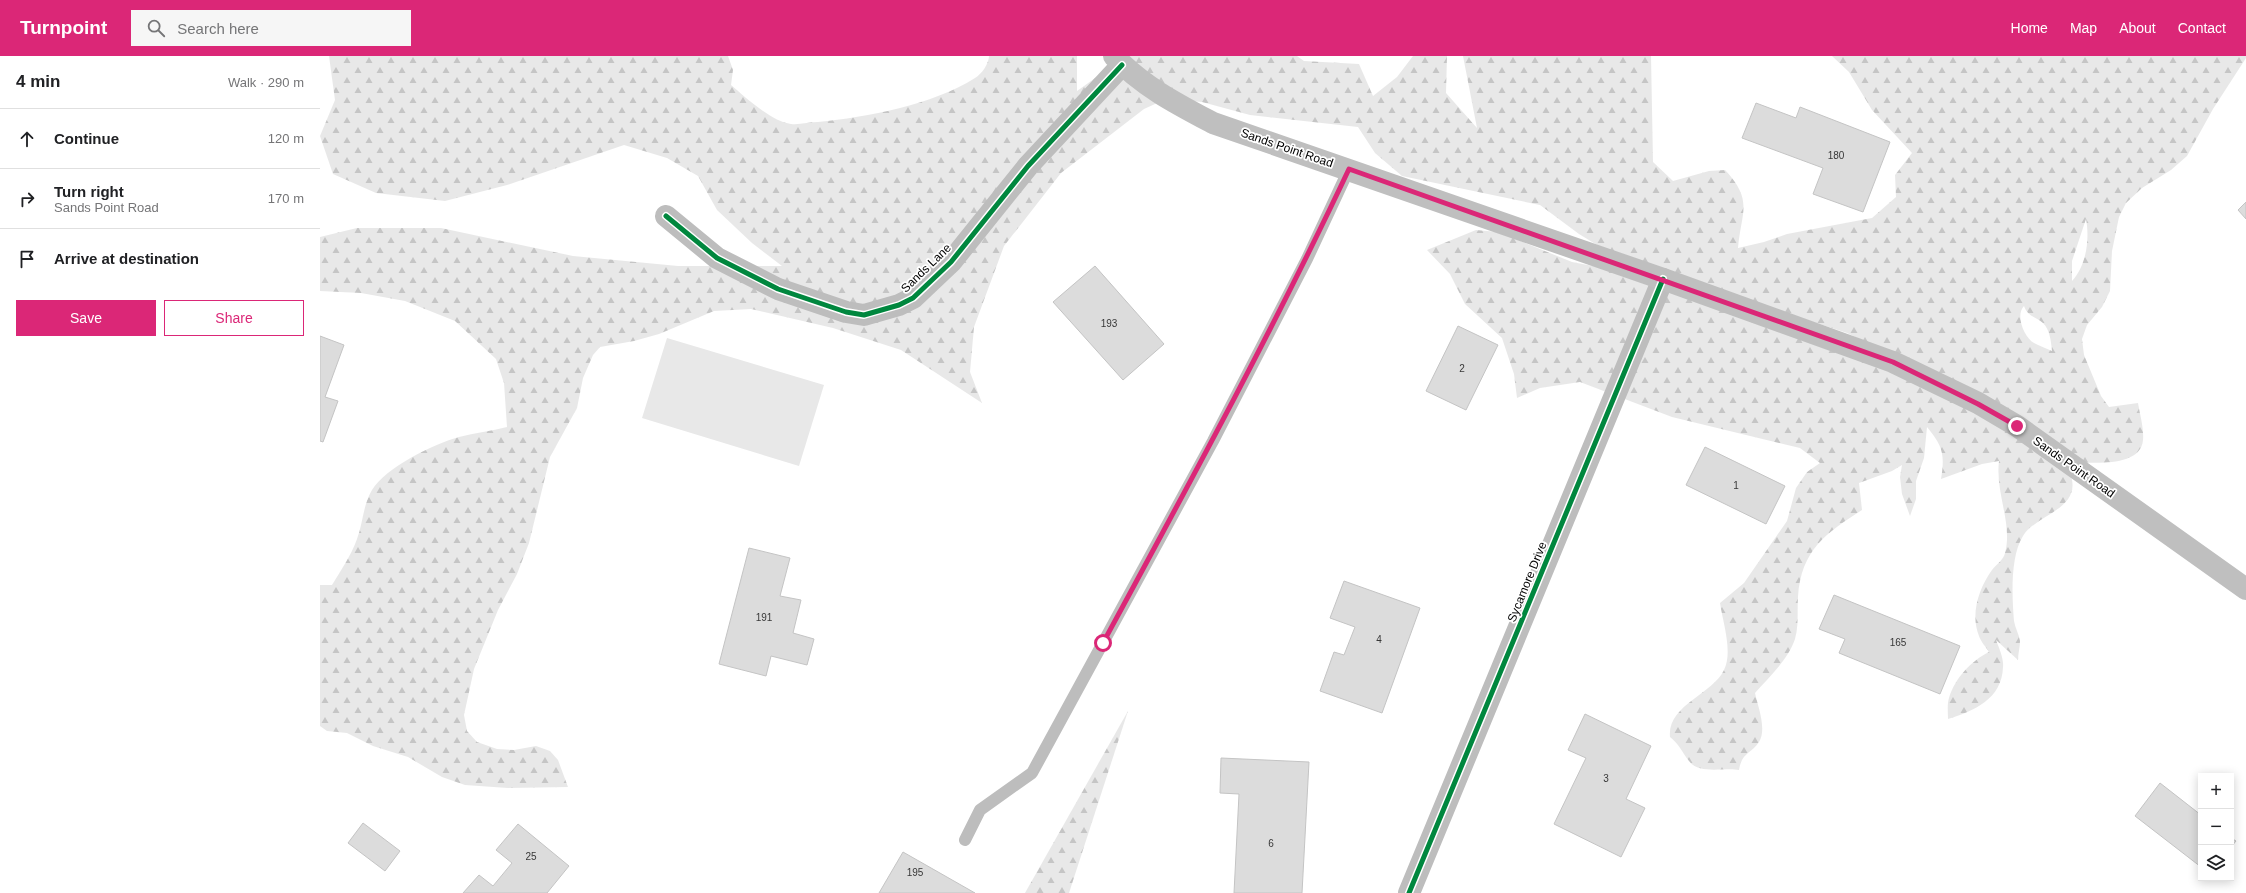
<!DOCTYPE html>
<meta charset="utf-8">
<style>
:root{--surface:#fff;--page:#f6f6f6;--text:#202124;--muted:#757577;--line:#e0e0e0;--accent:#db2777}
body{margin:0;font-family:Arial,sans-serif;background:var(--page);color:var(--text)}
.controls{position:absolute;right:12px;bottom:12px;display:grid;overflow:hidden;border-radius:0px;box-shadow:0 2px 10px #0003}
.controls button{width:36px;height:36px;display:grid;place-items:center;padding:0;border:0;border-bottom:1px solid var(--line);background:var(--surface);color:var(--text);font:20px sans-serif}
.stop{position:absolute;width:12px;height:12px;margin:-9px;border:3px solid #db2777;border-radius:50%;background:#fff}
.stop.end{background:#db2777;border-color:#fff;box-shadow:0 1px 4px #0008}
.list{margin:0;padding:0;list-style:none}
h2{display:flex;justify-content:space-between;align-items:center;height:52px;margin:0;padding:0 16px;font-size:17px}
h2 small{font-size:13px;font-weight:400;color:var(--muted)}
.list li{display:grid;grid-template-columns:26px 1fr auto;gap:12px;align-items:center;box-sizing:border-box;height:60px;padding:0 16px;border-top:1px solid var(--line)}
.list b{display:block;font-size:15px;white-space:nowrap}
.list p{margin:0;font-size:13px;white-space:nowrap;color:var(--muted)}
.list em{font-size:13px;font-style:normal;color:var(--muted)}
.actions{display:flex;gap:8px;padding:12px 16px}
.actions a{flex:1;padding:9px 0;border:1px solid var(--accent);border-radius:0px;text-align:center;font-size:14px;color:var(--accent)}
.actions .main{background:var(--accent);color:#fff}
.icon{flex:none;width:22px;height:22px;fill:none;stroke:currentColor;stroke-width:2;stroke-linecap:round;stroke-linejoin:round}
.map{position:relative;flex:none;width:1926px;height:837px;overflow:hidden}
header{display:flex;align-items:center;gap:24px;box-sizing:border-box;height:56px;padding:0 20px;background:var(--accent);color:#fff}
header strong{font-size:19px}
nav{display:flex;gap:22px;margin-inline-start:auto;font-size:14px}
.search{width:280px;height:36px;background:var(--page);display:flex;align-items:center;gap:10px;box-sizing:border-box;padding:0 14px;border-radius:0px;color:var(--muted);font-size:15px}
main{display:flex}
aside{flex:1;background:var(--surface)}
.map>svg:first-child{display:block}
</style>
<header>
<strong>Turnpoint</strong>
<div class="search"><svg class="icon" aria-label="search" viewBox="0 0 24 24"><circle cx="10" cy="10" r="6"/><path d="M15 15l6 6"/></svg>Search here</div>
<nav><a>Home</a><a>Map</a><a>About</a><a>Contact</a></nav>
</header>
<main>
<aside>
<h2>4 min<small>Walk · 290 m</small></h2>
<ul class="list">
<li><svg class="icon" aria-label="ahead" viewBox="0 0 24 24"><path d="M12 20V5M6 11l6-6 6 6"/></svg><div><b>Continue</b></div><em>120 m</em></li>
<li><svg class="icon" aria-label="right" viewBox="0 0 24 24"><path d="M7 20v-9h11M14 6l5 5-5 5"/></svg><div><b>Turn right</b><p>Sands Point Road</p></div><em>170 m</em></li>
<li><svg class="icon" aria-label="arrive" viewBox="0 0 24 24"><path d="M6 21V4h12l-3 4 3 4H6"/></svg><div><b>Arrive at destination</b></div></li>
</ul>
<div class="actions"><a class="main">Save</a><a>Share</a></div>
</aside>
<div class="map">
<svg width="1926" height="837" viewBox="0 0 1926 837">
<defs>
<pattern id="forest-firs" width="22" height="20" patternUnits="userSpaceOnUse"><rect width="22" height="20" fill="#e8e8e8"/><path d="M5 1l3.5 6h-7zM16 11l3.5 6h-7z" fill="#c5c5c5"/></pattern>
</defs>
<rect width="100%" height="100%" fill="#fff"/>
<!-- forest -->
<g fill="url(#forest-firs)" fill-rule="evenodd">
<path d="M9,0H408L413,14L411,29C425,41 452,66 471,68C479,69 490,66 498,66C548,61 612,49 655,22C662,18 669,7 669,0H757V35L785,15L798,0H977L984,5L1039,8L1053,40L1077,21L1093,0H1127L1126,37L1157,72L1143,0H1331L1333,106L1353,125L1389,115L1405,114C1434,145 1421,156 1418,192L1444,186L1467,178L1552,162L1576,141L1575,119L1592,97L1552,54L1529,16L1512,0H1926V2L1893,53L1867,100L1851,114L1822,132L1806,147L1799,161L1792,195L1790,235L1782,251L1767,269L1762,283L1764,299L1781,340L1789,351L1818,347C1820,359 1824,372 1823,384C1821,411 1774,407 1755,406L1750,417C1764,453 1716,458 1703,480C1690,500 1692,542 1694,565C1695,572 1699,578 1700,585C1700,591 1698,598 1698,604L1676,584C1679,592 1684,603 1683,611C1682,643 1654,655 1628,663C1628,657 1627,648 1629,642C1635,622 1651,605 1669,596C1666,591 1661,586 1659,580C1650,558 1659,532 1672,514C1676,509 1684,503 1685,497C1693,468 1675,437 1679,405L1662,408L1621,423C1625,399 1623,390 1607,371L1604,402L1596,425V443L1590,460L1582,438L1580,421L1582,409L1572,415L1539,427L1542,454C1506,477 1481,494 1478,541C1477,555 1479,569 1475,583C1468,604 1449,621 1435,637C1438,651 1447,673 1439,686C1431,698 1422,696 1419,714C1405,711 1379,719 1369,705C1362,696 1359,688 1350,681C1347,649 1392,639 1404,614C1413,596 1403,567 1400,547L1424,527L1467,465L1476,432L1487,416L1500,407L1480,392L1352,361L1260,326L1220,332L1197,342L1194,318L1182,282L1145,248L1130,218L1107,194L1156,174L1178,176L1252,206L1341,223L1295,200L1259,178L1220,149L1082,120L1055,97L1038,71L930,59L882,46L846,43L824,53L741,117L684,190L654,271L650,316L662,347L581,294L513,272L431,253L394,255L339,278L314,285L280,291L273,299L263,322L257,352L230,401L209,487L197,518L178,554L154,613L144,659L147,675L157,686L177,693L194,694L216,690L230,695L238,704L248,731L188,732L145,729L122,721L88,701L53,690L27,677L7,675L0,670V529H12C21,514 31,500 37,483C43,467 43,449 52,434C66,411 114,388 139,381C155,377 171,375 187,371L184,327L176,303L135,265L85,245L41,237L0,235V181L37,172H121L253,200L358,210H462L432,187L397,154L378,120L347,102L304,89L187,129L125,145L56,137L13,118L0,80L15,44ZM1766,163C1770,184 1766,210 1752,225V205ZM1704,250C1708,261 1715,260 1723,267C1730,274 1731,285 1732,295C1726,292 1719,290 1714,287C1704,281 1695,259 1704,250ZM1481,262L1527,277L1560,293Z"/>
<polygon points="808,655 749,837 705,837"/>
</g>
<!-- green -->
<polygon fill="#e8e8e8" points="347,282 504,329 479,410 322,362"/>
<!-- building -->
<g fill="#dcdcdc" stroke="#c4c4c4">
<polygon points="1436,47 1476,62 1480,51 1570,86 1543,156 1493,138 1503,112 1422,82"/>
<polygon points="1926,146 1926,163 1918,154"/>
<polygon points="775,210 844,288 803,324 733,246"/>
<polygon points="1138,270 1178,289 1146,354 1106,335"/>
<polygon points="0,280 24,289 5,341 18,345 3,386 0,385"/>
<polygon points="1385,391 1465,430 1446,468 1366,429"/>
<polygon points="429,492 470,502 460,540 481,544 473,577 494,583 487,609 451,600 446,620 399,608"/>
<polygon points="1024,525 1100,552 1062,657 1000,635 1014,596 1024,599 1035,571 1010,562"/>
<polygon points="1514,539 1640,590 1620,638 1519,597 1525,583 1499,573"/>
<polygon points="1265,658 1331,690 1306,743 1325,752 1301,801 1234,768 1266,702 1248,694"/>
<polygon points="901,702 989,706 982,837 914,837 919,738 900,737"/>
<polygon points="1840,727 1881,759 1881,811 1815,760"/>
<polygon points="43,767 80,795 65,815 28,787"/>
<polygon points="198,768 249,810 227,837 143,837 159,819 173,830 192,807 176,794"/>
<polygon points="1911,782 1916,785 1911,791"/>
<polygon points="583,796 655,837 559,837"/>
</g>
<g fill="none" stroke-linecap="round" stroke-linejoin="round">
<!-- lane -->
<polyline stroke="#bdbdbd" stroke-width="12" points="645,784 660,754 712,717 893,385 987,203 1029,113"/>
<!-- street -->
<g stroke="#bdbdbd" stroke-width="22">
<polyline points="346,160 397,202 458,233 526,256 544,259 579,249 593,242 631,206 708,110 802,9"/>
<polyline points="1089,837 1343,223"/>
</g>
<!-- secondary -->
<path stroke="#bfbfbf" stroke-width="22" d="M794,0C822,30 857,48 893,67L1343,223L1573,306L1658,347L1697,370L1926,533"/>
<!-- cycleway casing -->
<g stroke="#fff" stroke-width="8">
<g id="cycleway">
<polyline points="346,160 397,202 458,233 526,256 544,259 579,249 593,242 631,206 708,110 802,9"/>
<polyline points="1089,837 1343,223"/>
</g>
</g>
<!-- cycleway -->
<use href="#cycleway" stroke="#00873e" stroke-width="5"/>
</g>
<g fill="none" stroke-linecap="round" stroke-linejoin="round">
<!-- route -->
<path stroke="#db2777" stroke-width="5" d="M783,587C868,430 953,274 1029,113L1573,306L1658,348L1697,370"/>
</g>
<g text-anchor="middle" stroke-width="3.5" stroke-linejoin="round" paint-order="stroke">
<!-- number labels -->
<g font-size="10" fill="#373737">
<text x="1516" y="103">180</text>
<text x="789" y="271">193</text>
<text x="1142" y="316">2</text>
<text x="1416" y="433">1</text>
<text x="444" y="565">191</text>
<text x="1059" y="587">4</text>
<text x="1578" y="590">165</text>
<text x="1286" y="726">3</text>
<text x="951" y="791">6</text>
<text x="211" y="804">25</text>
<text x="595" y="820">195</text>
</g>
<!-- street labels -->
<g font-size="12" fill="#000" stroke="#fff">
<text transform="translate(967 92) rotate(19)" y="4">Sands Point Road</text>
<text transform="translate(606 212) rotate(-44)" y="4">Sands Lane</text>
<text transform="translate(1754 411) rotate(35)" y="4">Sands Point Road</text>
<text transform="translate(1207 526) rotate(-68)" y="4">Sycamore Drive</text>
</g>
</g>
</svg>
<div class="controls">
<button>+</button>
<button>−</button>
<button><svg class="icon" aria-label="layers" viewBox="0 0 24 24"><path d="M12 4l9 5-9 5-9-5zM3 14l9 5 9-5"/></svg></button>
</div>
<div class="stop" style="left:783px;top:587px"></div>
<div class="stop end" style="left:1697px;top:370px"></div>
</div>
</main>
